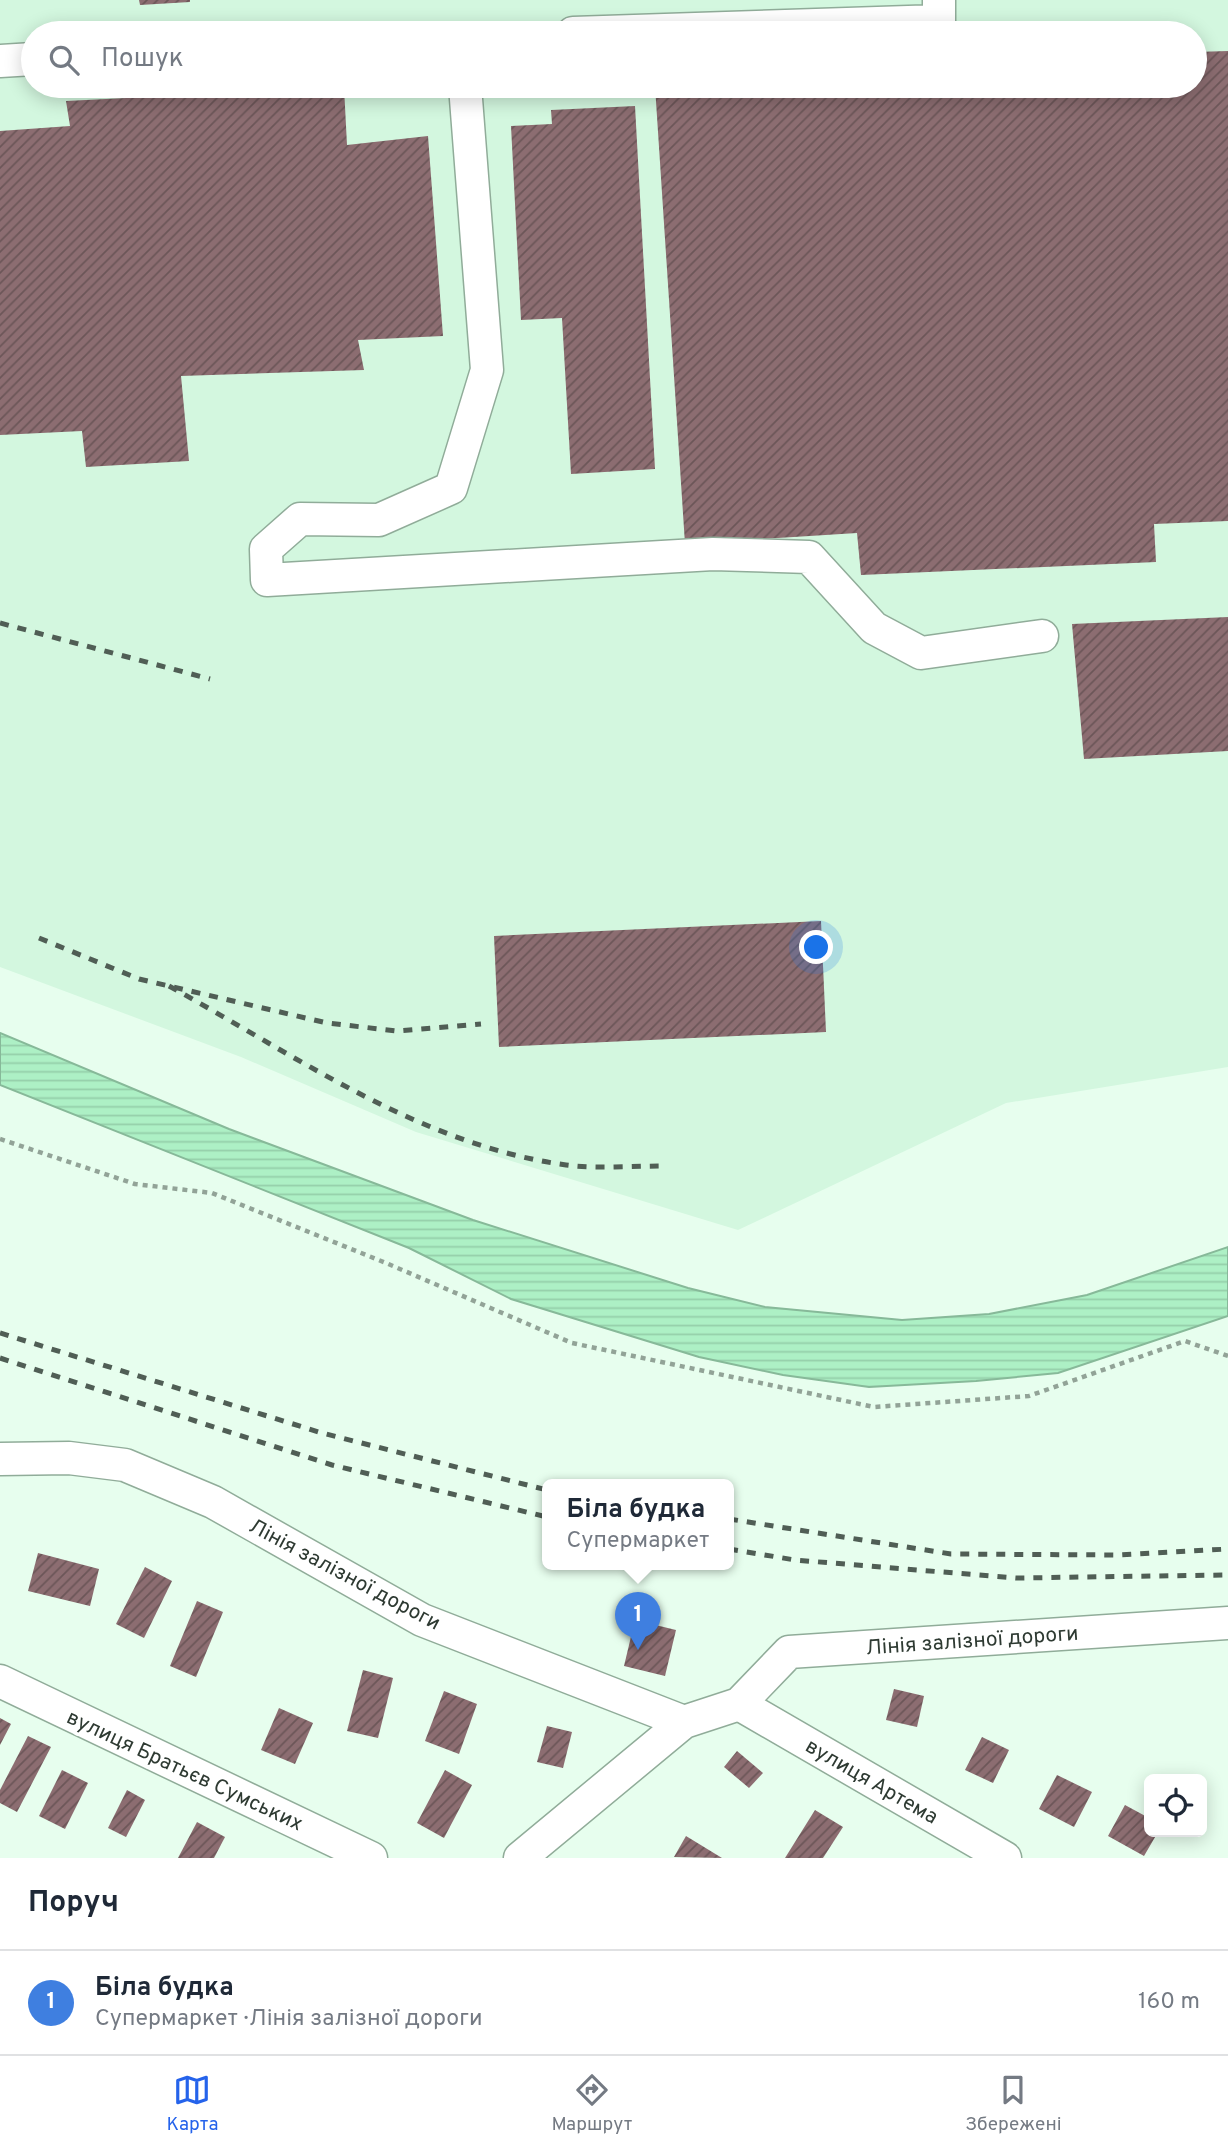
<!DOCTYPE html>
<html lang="uk">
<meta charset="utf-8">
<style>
:root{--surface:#fff;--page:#f6f6f7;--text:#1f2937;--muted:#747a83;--line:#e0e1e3;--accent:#2563eb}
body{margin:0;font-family:Overpass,sans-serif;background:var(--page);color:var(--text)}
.controls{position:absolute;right:21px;bottom:21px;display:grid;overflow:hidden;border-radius:10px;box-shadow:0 4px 18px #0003}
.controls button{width:63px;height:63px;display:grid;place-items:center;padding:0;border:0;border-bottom:2px solid var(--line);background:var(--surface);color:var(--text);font:35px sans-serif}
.you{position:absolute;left:817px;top:948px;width:24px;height:24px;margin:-18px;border:5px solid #fff;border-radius:50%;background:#1a73e8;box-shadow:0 0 0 10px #1a73e833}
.badge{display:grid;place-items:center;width:46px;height:46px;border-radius:50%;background:var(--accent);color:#fff;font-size:23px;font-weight:700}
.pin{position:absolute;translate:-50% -58px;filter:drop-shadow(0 2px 4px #0008)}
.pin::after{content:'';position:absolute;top:37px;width:24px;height:21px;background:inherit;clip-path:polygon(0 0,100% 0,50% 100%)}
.popup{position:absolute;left:542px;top:1479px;width:192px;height:91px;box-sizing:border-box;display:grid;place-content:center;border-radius:10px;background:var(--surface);filter:drop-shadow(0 2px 5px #0005);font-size:23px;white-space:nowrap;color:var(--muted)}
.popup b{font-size:26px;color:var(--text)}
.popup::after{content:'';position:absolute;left:50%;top:100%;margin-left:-14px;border:14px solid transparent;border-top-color:var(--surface)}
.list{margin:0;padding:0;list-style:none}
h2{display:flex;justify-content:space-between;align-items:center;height:91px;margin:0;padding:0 28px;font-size:30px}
h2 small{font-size:23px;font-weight:400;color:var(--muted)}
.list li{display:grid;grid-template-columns:46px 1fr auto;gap:21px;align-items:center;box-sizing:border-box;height:105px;padding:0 28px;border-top:2px solid var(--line)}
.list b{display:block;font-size:26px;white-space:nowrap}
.list p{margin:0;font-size:23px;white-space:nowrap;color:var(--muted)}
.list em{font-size:23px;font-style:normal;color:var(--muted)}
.icon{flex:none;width:38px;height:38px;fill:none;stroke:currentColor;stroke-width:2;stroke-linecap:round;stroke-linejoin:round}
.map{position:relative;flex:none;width:1228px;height:1858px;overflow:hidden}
.search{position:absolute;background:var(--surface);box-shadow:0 4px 18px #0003;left:21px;right:21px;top:21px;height:77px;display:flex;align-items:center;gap:18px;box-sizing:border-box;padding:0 24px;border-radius:38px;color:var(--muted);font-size:26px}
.sheet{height:196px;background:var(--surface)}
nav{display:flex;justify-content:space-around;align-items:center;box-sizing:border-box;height:98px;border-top:2px solid var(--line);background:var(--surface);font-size:19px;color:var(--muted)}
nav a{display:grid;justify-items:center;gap:4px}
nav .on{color:var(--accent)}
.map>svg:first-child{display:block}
</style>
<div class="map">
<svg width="1228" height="1858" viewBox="0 0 1228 1858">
<defs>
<pattern id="water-rules" width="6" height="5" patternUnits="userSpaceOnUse" patternTransform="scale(1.75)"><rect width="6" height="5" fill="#adf0c5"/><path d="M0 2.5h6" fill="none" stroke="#95cfaa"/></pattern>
<pattern id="building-hatch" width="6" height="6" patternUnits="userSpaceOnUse" patternTransform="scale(1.75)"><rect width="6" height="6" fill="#8c6d71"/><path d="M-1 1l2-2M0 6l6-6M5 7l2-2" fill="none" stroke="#6c5658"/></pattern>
</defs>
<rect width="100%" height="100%" fill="#e7feee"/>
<!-- built -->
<path fill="#d3f7df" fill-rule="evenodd" d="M0,0H1228V1067L1006,1103L738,1230L416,1132L241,1057L0,967ZM33,33H1195V86H33Z"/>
<!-- water -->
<polygon fill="url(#water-rules)" stroke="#87b999" stroke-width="2" points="0,1033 229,1129 473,1220 688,1288 765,1307 902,1320 989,1314 1087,1295 1228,1247 1228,1316 1058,1373 976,1381 869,1387 783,1375 699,1357 511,1299 409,1248 0,1085"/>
<!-- building -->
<g fill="url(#building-hatch)">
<polygon points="139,0 190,0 190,2 140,5"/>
<polygon points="1228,51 1228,521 1154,524 1156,562 861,575 857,533 685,544 655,86 1195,86 1195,52"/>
<polygon points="344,87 347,145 428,136 443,336 358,340 364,370 181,376 189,461 86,467 82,431 0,435 0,131 70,126 66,101"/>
<polygon points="635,106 655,469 571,474 562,318 521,320 511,126 552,124 551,110"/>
<polygon points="1228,617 1228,751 1084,759 1072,624"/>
<polygon points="821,921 826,1032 499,1047 494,936"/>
<polygon points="38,1553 99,1569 90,1606 28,1591"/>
<polygon points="145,1567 172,1581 144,1638 116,1624"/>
<polygon points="197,1601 223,1612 196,1677 170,1666"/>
<polygon points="635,1620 676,1630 665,1676 624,1666"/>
<polygon points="363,1670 393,1678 378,1738 347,1731"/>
<polygon points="894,1689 924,1696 917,1727 886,1720"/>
<polygon points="444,1691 477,1704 459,1754 425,1741"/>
<polygon points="279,1708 313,1723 295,1764 261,1750"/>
<polygon points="0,1718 11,1724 0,1745"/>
<polygon points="547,1726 572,1732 563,1768 537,1762"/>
<polygon points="28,1736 51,1747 17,1812 0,1803 0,1790"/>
<polygon points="982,1737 1009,1750 993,1783 965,1770"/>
<polygon points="737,1751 763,1773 749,1788 724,1767"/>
<polygon points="62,1770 88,1783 65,1829 39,1816"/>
<polygon points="445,1770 472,1785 444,1838 417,1823"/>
<polygon points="1057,1775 1092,1792 1074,1827 1039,1809"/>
<polygon points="127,1790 145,1800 126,1837 108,1828"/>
<polygon points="1125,1805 1149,1818 1149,1832 1158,1832 1144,1856 1108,1836"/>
<polygon points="815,1810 843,1827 823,1858 785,1858"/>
<polygon points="197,1822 225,1837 214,1858 178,1858"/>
<polygon points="686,1836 722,1858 674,1857"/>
</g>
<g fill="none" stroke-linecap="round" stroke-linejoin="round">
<!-- minor casing -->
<g stroke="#90ac99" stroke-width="35">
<g id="minor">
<polyline points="573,33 939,21 939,0"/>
<polyline points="0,61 33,59"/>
<polyline points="465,86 487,370 451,488 379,520 300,519 266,549 267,580 713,554 809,557 874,628 921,653 1042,636"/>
<polyline points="0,1459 69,1458 125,1465 213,1502 422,1620 684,1722"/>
<polyline points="0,1681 371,1858"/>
<polyline points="739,1704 1005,1858"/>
<polyline points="520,1858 684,1722 739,1704 789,1652 1228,1623"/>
</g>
</g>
<!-- path -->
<polyline stroke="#92a397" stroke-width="4.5" stroke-dasharray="5 5" stroke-linecap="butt" points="0,1139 135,1184 212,1193 386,1263 572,1343 874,1407 1029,1396 1185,1341 1228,1356"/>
<!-- minor -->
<use href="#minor" stroke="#fff" stroke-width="32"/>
<!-- rail -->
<g stroke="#505e55" stroke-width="5" stroke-dasharray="9 9" stroke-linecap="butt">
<polyline points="0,623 210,679"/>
<polyline points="39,938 139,979 327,1023 397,1031 481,1024"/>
<path d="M169,986C295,1055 420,1145 566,1165C597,1169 631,1166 662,1166"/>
<polyline points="0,1333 322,1433 547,1490"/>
<polyline points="0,1358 332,1465 547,1517"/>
<polyline points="729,1519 951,1554 1117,1555 1228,1549"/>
<polyline points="729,1549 795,1560 1016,1578 1228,1575"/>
</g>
</g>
<g text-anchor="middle" stroke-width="7" stroke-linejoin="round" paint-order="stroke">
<!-- street labels -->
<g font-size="21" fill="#2e3a32" stroke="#fff">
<text transform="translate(345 1574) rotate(28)" y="7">Лінія залізної дороги</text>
<text transform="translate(972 1640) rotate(-4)" y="7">Лінія залізної дороги</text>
<text transform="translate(185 1770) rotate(25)" y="7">вулиця Братьєв Сумських</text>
<text transform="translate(872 1781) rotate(30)" y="7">вулиця Артема</text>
</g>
</g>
</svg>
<div class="controls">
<button><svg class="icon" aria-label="locate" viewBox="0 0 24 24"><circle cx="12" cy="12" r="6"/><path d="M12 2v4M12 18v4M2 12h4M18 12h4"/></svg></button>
</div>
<div class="you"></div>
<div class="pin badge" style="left:638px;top:1650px;background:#3f7fe0">1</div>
<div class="popup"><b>Біла будка</b>Супермаркет</div>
<div class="search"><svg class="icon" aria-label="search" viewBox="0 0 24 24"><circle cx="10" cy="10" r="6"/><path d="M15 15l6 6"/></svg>Пошук</div>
</div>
<section class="sheet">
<h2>Поруч<small></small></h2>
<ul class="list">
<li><span class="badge" style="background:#3f7fe0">1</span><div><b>Біла будка</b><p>Супермаркет · Лінія залізної дороги</p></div><em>160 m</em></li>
</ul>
</section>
<nav>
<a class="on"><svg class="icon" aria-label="map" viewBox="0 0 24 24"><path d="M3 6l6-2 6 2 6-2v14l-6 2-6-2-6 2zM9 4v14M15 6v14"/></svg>Карта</a>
<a><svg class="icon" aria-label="directions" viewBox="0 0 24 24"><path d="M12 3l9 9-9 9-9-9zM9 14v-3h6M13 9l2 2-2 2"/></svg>Маршрут</a>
<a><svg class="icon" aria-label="saved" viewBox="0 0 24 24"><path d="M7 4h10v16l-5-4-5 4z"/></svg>Збережені</a>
</nav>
